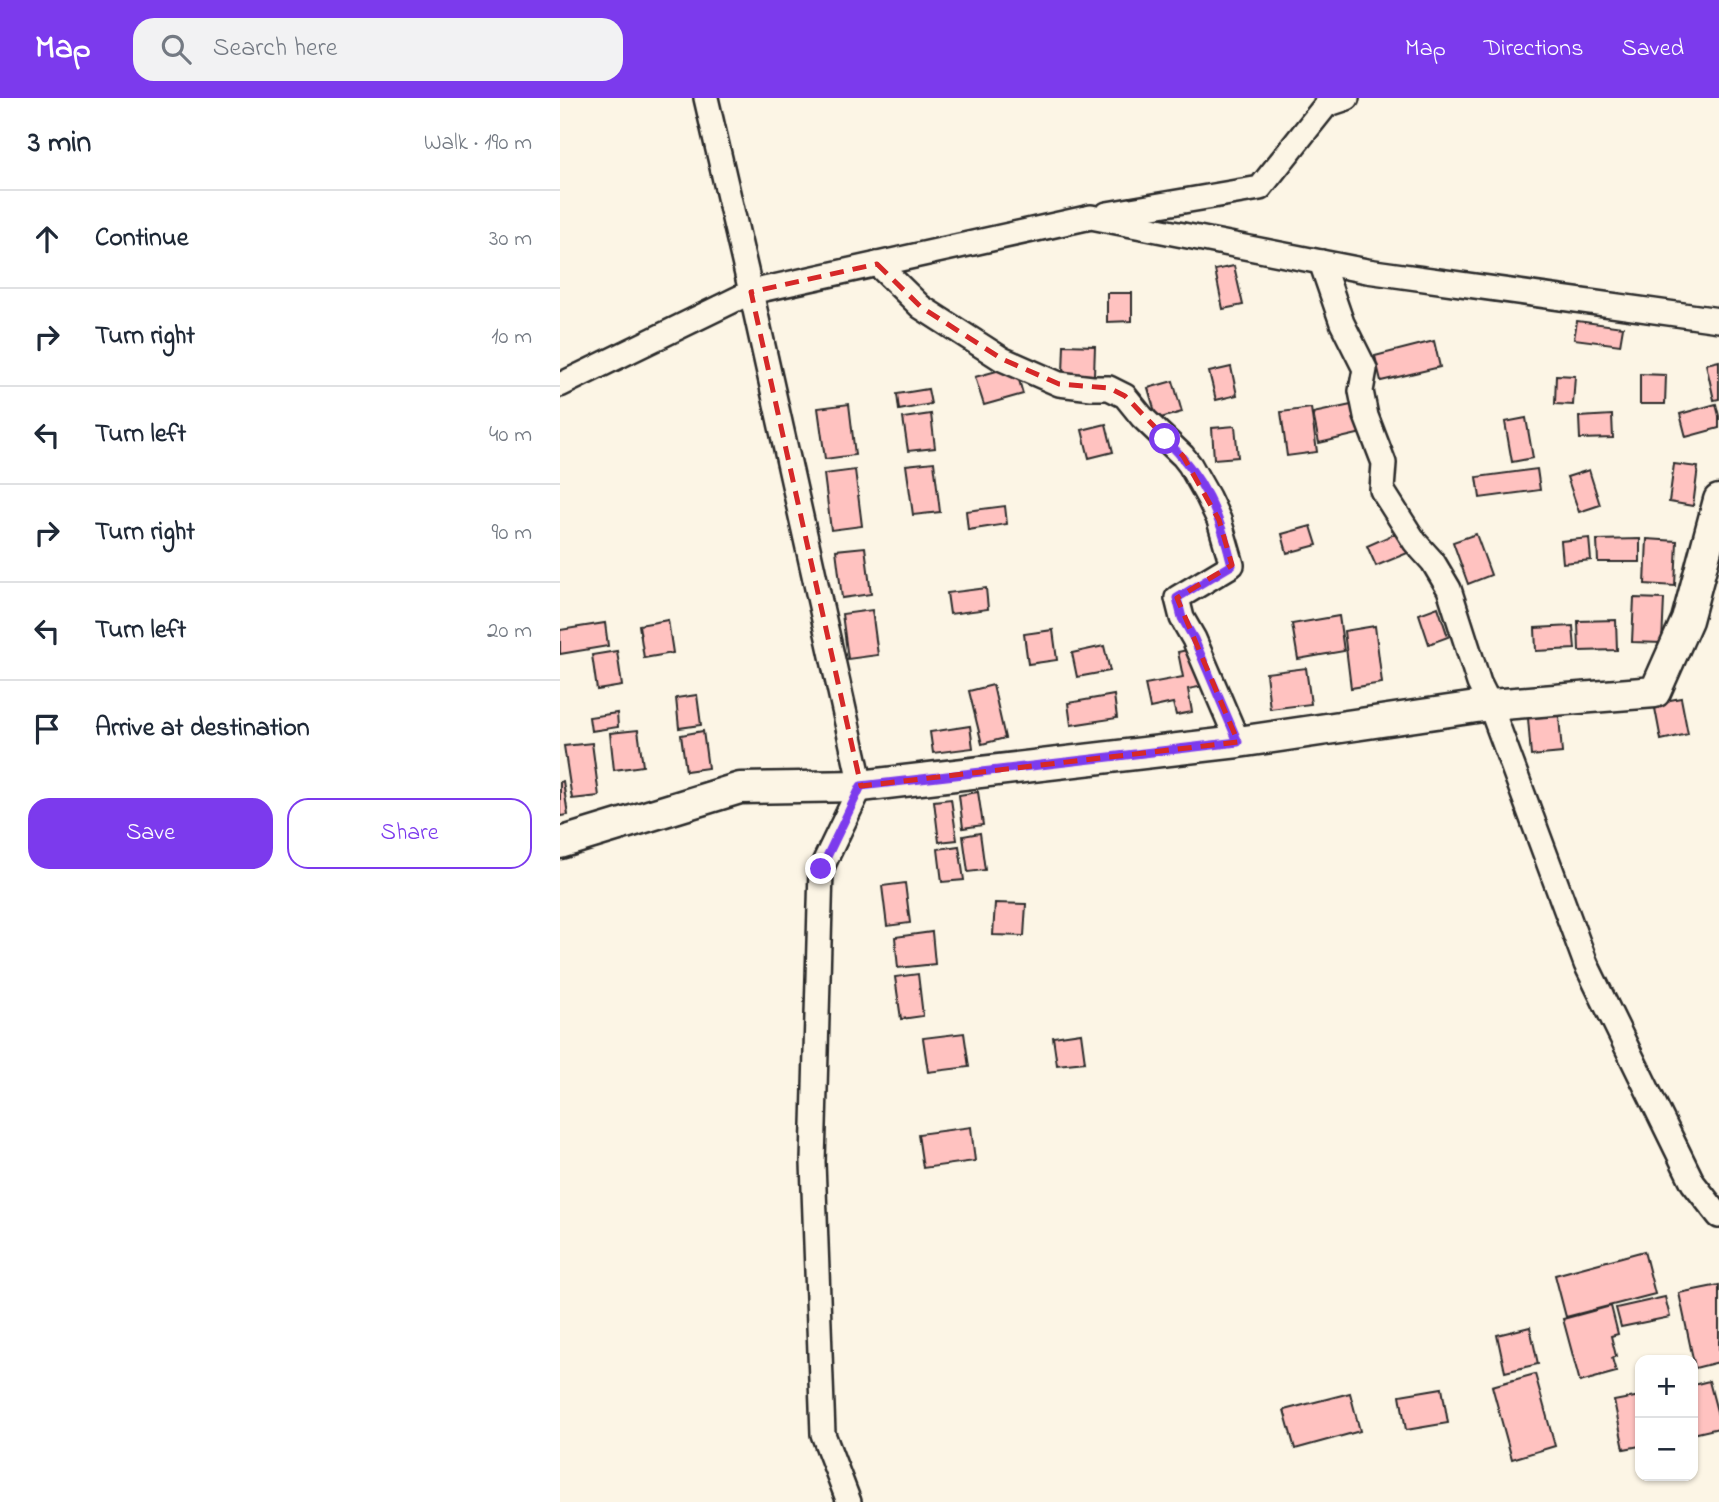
<!DOCTYPE html>
<meta charset="utf-8">
<style>
:root{--surface:#fff;--page:#f2f2f3;--text:#1f2937;--muted:#747a83;--line:#e0e1e3;--accent:#7c3aed}
body{margin:0;font-family:"Indie Flower",sans-serif;background:var(--page);color:var(--text)}
.controls{position:absolute;right:21px;bottom:21px;display:grid;overflow:hidden;border-radius:14px;box-shadow:0 2px 5px #0004}
.controls button{width:63px;height:63px;display:grid;place-items:center;padding:0;border:0;border-bottom:2px solid var(--line);background:var(--surface);color:var(--text);font:35px sans-serif}
.stop{position:absolute;width:21px;height:21px;margin:-16px;border:5px solid #7c3aed;border-radius:50%;background:#fff}
.stop.end{background:#7c3aed;border-color:#fff;box-shadow:0 2px 7px #0008}
.list{margin:0;padding:0;list-style:none}
h2{display:flex;justify-content:space-between;align-items:center;height:91px;margin:0;padding:0 28px;font-size:30px}
h2 small{font-size:23px;font-weight:400;color:var(--muted)}
.list li{display:grid;grid-template-columns:46px 1fr auto;gap:21px;align-items:center;box-sizing:border-box;height:98px;padding:0 28px;border-top:2px solid var(--line)}
.list b{display:block;font-size:26px;white-space:nowrap}
.list em{font-size:23px;font-style:normal;color:var(--muted)}
.actions{display:flex;gap:14px;padding:21px 28px}
.actions a{flex:1;padding:16px 0;border:2px solid var(--accent);border-radius:21px;text-align:center;font-size:24px;color:var(--accent)}
.actions .main{background:var(--accent);color:#fff}
.icon{flex:none;width:38px;height:38px;fill:none;stroke:currentColor;stroke-width:2;stroke-linecap:round;stroke-linejoin:round}
.map{position:relative;flex:none;width:1159px;height:1404px;overflow:hidden}
header{display:flex;align-items:center;gap:42px;box-sizing:border-box;height:98px;padding:0 35px;background:var(--accent);color:#fff}
header strong{font-size:33px}
nav{display:flex;gap:38px;margin-inline-start:auto;font-size:24px}
.search{width:490px;height:63px;background:var(--page);display:flex;align-items:center;gap:18px;box-sizing:border-box;padding:0 24px;border-radius:21px;color:var(--muted);font-size:26px}
main{display:flex}
aside{flex:1;background:var(--surface)}
.map>svg:first-child{display:block}
</style>
<header>
<strong>Map</strong>
<div class="search"><svg class="icon" aria-label="search" viewBox="0 0 24 24"><circle cx="10" cy="10" r="6"/><path d="M15 15l6 6"/></svg>Search here</div>
<nav><a>Map</a><a>Directions</a><a>Saved</a></nav>
</header>
<main>
<aside>
<h2>3 min<small>Walk · 190 m</small></h2>
<ul class="list">
<li><svg class="icon" aria-label="ahead" viewBox="0 0 24 24"><path d="M12 20V5M6 11l6-6 6 6"/></svg><div><b>Continue</b></div><em>30 m</em></li>
<li><svg class="icon" aria-label="right" viewBox="0 0 24 24"><path d="M7 20v-9h11M14 6l5 5-5 5"/></svg><div><b>Turn right</b></div><em>10 m</em></li>
<li><svg class="icon" aria-label="left" viewBox="0 0 24 24"><path d="M17 20v-9H6M10 6l-5 5 5 5"/></svg><div><b>Turn left</b></div><em>40 m</em></li>
<li><svg class="icon" aria-label="right" viewBox="0 0 24 24"><path d="M7 20v-9h11M14 6l5 5-5 5"/></svg><div><b>Turn right</b></div><em>90 m</em></li>
<li><svg class="icon" aria-label="left" viewBox="0 0 24 24"><path d="M17 20v-9H6M10 6l-5 5 5 5"/></svg><div><b>Turn left</b></div><em>20 m</em></li>
<li><svg class="icon" aria-label="arrive" viewBox="0 0 24 24"><path d="M6 21V4h12l-3 4 3 4H6"/></svg><div><b>Arrive at destination</b></div></li>
</ul>
<div class="actions"><a class="main">Save</a><a>Share</a></div>
</aside>
<div class="map">
<svg width="1159" height="1404" viewBox="0 0 1159 1404">
<rect width="100%" height="100%" fill="#fcf5e5"/>
<filter id="ink" filterUnits="userSpaceOnUse"><feTurbulence type="fractalNoise" baseFrequency=".0143" numOctaves="2"/><feDisplacementMap in="SourceGraphic" scale="14" xChannelSelector="R" yChannelSelector="G"/><feConvolveMatrix kernelMatrix="1 2 1 2 8 2 1 2 1" color-interpolation-filters="sRGB"/></filter>
<g filter="url(#ink)">
<!-- building -->
<g fill="#ffc2c0" stroke="#2b2b2b" stroke-width="2">
<polygon points="674,168 683,207 663,211 655,172"/>
<polygon points="547,195 572,195 572,223 547,224"/>
<polygon points="1017,223 1063,229 1060,247 1014,241"/>
<polygon points="874,243 880,269 821,283 815,258"/>
<polygon points="504,247 535,248 534,277 503,276"/>
<polygon points="1159,263 1159,301 1154,302 1146,266"/>
<polygon points="455,268 463,296 424,307 415,279"/>
<polygon points="671,269 677,297 656,302 649,274"/>
<polygon points="1080,276 1106,277 1105,306 1080,306"/>
<polygon points="996,277 1015,278 1013,307 995,306"/>
<polygon points="613,283 622,314 597,321 588,290"/>
<polygon points="368,291 371,306 339,312 337,296"/>
<polygon points="289,306 295,357 265,361 258,310"/>
<polygon points="796,306 802,335 759,345 753,315"/>
<polygon points="1156,306 1159,318 1159,330 1126,339 1120,316"/>
<polygon points="751,310 757,354 727,358 721,314"/>
<polygon points="371,316 375,350 348,353 343,320"/>
<polygon points="1052,317 1053,340 1020,341 1019,319"/>
<polygon points="966,320 973,360 952,364 945,324"/>
<polygon points="546,326 553,354 529,360 522,332"/>
<polygon points="675,328 678,359 654,361 652,330"/>
<polygon points="374,364 380,414 353,417 346,367"/>
<polygon points="1114,366 1138,369 1133,408 1109,404"/>
<polygon points="977,371 980,392 920,400 917,379"/>
<polygon points="295,372 302,428 271,432 264,376"/>
<polygon points="1029,372 1040,407 1019,414 1007,379"/>
<polygon points="445,408 447,426 408,432 406,413"/>
<polygon points="751,428 757,447 727,455 722,436"/>
<polygon points="841,433 850,454 816,468 807,448"/>
<polygon points="916,436 931,477 908,486 893,444"/>
<polygon points="1029,440 1031,462 1003,465 1001,443"/>
<polygon points="1080,441 1080,464 1038,464 1037,442"/>
<polygon points="1087,441 1117,443 1115,488 1085,486"/>
<polygon points="305,449 311,496 282,500 276,452"/>
<polygon points="426,490 428,511 390,516 387,495"/>
<polygon points="1074,500 1104,501 1102,545 1072,544"/>
<polygon points="878,509 888,539 869,546 859,516"/>
<polygon points="312,512 318,557 288,561 282,516"/>
<polygon points="779,518 784,553 738,561 732,526"/>
<polygon points="108,522 113,555 84,560 79,527"/>
<polygon points="1056,522 1057,552 1019,553 1018,523"/>
<polygon points="45,525 48,548 0,556 0,532"/>
<polygon points="815,528 822,585 791,590 784,533"/>
<polygon points="1013,528 1015,551 976,553 975,530"/>
<polygon points="493,532 497,562 468,566 464,536"/>
<polygon points="544,548 550,573 517,579 512,555"/>
<polygon points="636,550 644,588 628,591 632,614 616,617 613,605 590,610 585,586 623,579 618,554"/>
<polygon points="57,553 62,588 37,592 32,557"/>
<polygon points="746,570 751,606 710,611 706,575"/>
<polygon points="433,587 445,640 422,646 409,593"/>
<polygon points="137,597 141,627 119,630 116,600"/>
<polygon points="554,597 557,620 511,627 508,605"/>
<polygon points="1121,600 1128,636 1101,642 1094,605"/>
<polygon points="57,615 58,629 31,633 29,619"/>
<polygon points="999,618 1002,655 971,658 968,620"/>
<polygon points="410,628 413,650 373,655 370,634"/>
<polygon points="78,632 83,668 54,672 50,635"/>
<polygon points="143,633 148,670 126,673 121,637"/>
<polygon points="32,645 39,698 12,701 4,648"/>
<polygon points="3,683 8,717 0,718 0,684"/>
<polygon points="418,694 423,727 403,730 399,697"/>
<polygon points="391,701 397,742 379,744 374,703"/>
<polygon points="420,735 425,772 408,774 403,738"/>
<polygon points="399,748 404,782 382,784 378,751"/>
<polygon points="345,785 350,825 327,828 322,788"/>
<polygon points="435,805 466,806 464,838 433,837"/>
<polygon points="372,834 375,866 338,870 335,839"/>
<polygon points="358,876 363,918 341,921 335,879"/>
<polygon points="404,935 409,969 368,974 363,940"/>
<polygon points="521,935 525,964 497,967 493,939"/>
<polygon points="411,1029 415,1063 363,1070 358,1036"/>
<polygon points="1084,1153 1095,1196 1006,1219 995,1177"/>
<polygon points="1159,1187 1159,1264 1135,1270 1119,1195"/>
<polygon points="1105,1199 1110,1219 1061,1229 1056,1210"/>
<polygon points="1051,1208 1058,1236 1051,1238 1056,1258 1052,1260 1056,1274 1020,1284 1003,1221"/>
<polygon points="970,1229 978,1266 945,1274 937,1237"/>
<polygon points="975,1276 995,1348 952,1361 932,1288"/>
<polygon points="1149,1283 1159,1321 1159,1330 1133,1336 1133,1287"/>
<polygon points="882,1290 888,1325 846,1332 840,1297"/>
<polygon points="790,1295 800,1333 735,1351 724,1312"/>
<polygon points="1080,1298 1080,1348 1064,1351 1054,1303"/>
</g>
<g fill="none" stroke-linecap="round" stroke-linejoin="round">
<!-- minor casing -->
<g stroke="#2b2b2b" stroke-width="28">
<g id="minor">
<polyline points="146,0 191,194 301,688 261,771 253,1064 263,1336 289,1404"/>
<polyline points="547,116 700,90 766,7 787,0"/>
<polyline points="761,164 782,225 805,271 801,293 806,318 824,365 822,392 855,444 873,464 889,491 919,585 930,607 1026,866 1133,1085 1159,1118"/>
<polyline points="317,166 361,209 442,261 499,286 532,290 549,290 565,298 582,319 623,358 630,367 648,399 659,422 672,467 617,500 622,520 634,541 678,644"/>
<polyline points="0,287 191,194 531,119 807,173 1159,222"/>
</g>
</g>
<!-- tertiary casing -->
<g stroke="#2b2b2b" stroke-width="35">
<polyline id="tertiary" points="0,745 180,690 301,688 678,644 930,607 1095,594 1127,522 1159,402"/>
</g>
<!-- minor -->
<use href="#minor" stroke="#fcf5e5" stroke-width="23"/>
<!-- tertiary -->
<use href="#tertiary" stroke="#fcf5e5" stroke-width="30"/>
</g>
</g>
<g fill="none" stroke-linecap="round" stroke-linejoin="round" filter="url(#ink)">
<!-- route -->
<path stroke="#7c3aed" stroke-width="9" d="M261,771L301,688L678,644L634,541L622,520L617,500L672,467C660,416 643,378 605,341"/>
</g>
<!-- marked area -->
<path fill="none" stroke="#d62828" stroke-width="5" stroke-dasharray="14 9" stroke-linejoin="round" d="M317,166L361,209L442,261L499,286L549,290L565,298L623,358L659,422L672,467L617,500L678,644L301,688L191,194Z"/>
</svg>
<div class="controls">
<button>+</button>
<button>−</button>
</div>
<div class="stop" style="left:605px;top:341px"></div>
<div class="stop end" style="left:261px;top:771px"></div>
</div>
</main>
